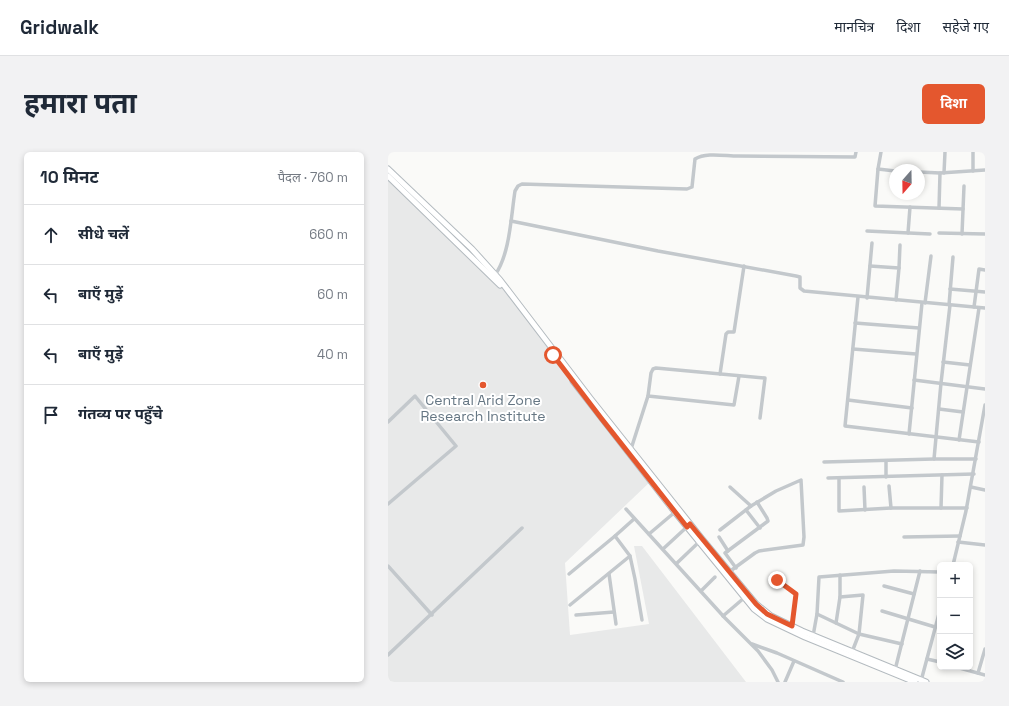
<!DOCTYPE html>
<html lang="hi">
<meta charset="utf-8">
<style>
:root{--surface:#fff;--page:#f2f2f3;--text:#1f2937;--muted:#747a83;--line:#e0e1e3;--accent:#e4572e}
body{margin:0;font-family:"Space Grotesk","Noto Sans Devanagari",sans-serif;background:var(--page);color:var(--text)}
.controls{position:absolute;right:12px;bottom:12px;display:grid;overflow:hidden;border-radius:6px;box-shadow:0 2px 6px #0003}
.controls button{width:36px;height:36px;display:grid;place-items:center;padding:0;border:0;border-bottom:1px solid var(--line);background:var(--surface);color:var(--text);font:20px sans-serif}
.compass{position:absolute;left:501px;top:12px;width:36px;height:36px;border-radius:50%;background:var(--surface);box-shadow:0 2px 6px #0003;rotate:200deg}
.stop{position:absolute;width:12px;height:12px;margin:-9px;border:3px solid #e4572e;border-radius:50%;background:#fff}
.stop.end{background:#e4572e;border-color:#fff;box-shadow:0 1px 4px #0008}
.list{margin:0;padding:0;list-style:none}
h2{display:flex;justify-content:space-between;align-items:center;height:52px;margin:0;padding:0 16px;font-size:17px}
h2 small{font-size:13px;font-weight:400;color:var(--muted)}
.list li{display:grid;grid-template-columns:26px 1fr auto;gap:12px;align-items:center;box-sizing:border-box;height:60px;padding:0 16px;border-top:1px solid var(--line)}
.list b{display:block;font-size:15px;white-space:nowrap}
.list em{font-size:13px;font-style:normal;color:var(--muted)}
.icon{flex:none;width:22px;height:22px;fill:none;stroke:currentColor;stroke-width:2;stroke-linecap:round;stroke-linejoin:round}
.map{position:relative;flex:none;width:597px;height:530px;overflow:hidden;border-radius:6px}
header{display:flex;align-items:center;gap:24px;box-sizing:border-box;height:56px;padding:0 20px;background:var(--surface);border-bottom:1px solid var(--line)}
header strong{font-size:19px}
nav{display:flex;gap:22px;margin-inline-start:auto;font-size:14px}
.intro{display:flex;align-items:center;justify-content:space-between;box-sizing:border-box;height:96px;padding:0 24px}
h1{margin:0;font-size:28px}
.button{padding:10px 18px;border-radius:6px;background:var(--accent);color:#fff;font-size:14px;font-weight:700}
main{display:flex;gap:24px;padding:0 24px}
aside{flex:1;background:var(--surface);border-radius:6px;box-shadow:0 2px 6px #0003}
.map>svg:first-child{display:block}
</style>
<header>
<strong>Gridwalk</strong>
<nav><a>मानचित्र</a><a>दिशा</a><a>सहेजे गए</a></nav>
</header>
<div class="intro"><h1>हमारा पता</h1><a class="button">दिशा</a></div>
<main>
<aside>
<h2>10 मिनट<small>पैदल · 760 m</small></h2>
<ul class="list">
<li><svg class="icon" aria-label="ahead" viewBox="0 0 24 24"><path d="M12 20V5M6 11l6-6 6 6"/></svg><div><b>सीधे चलें</b></div><em>660 m</em></li>
<li><svg class="icon" aria-label="left" viewBox="0 0 24 24"><path d="M17 20v-9H6M10 6l-5 5 5 5"/></svg><div><b>बाएँ मुड़ें</b></div><em>60 m</em></li>
<li><svg class="icon" aria-label="left" viewBox="0 0 24 24"><path d="M17 20v-9H6M10 6l-5 5 5 5"/></svg><div><b>बाएँ मुड़ें</b></div><em>40 m</em></li>
<li><svg class="icon" aria-label="arrive" viewBox="0 0 24 24"><path d="M6 21V4h12l-3 4 3 4H6"/></svg><div><b>गंतव्य पर पहुँचे</b></div></li>
</ul>
</aside>
<div class="map">
<svg width="597" height="530" viewBox="0 0 597 530">
<rect width="100%" height="100%" fill="#fafaf8"/>
<!-- built -->
<polygon fill="#e8e9e9" points="0,24 115,137 264,328 177,411 182,483 261,472 246,394 254,394 358,530 0,530"/>
<g fill="none" stroke-linecap="round" stroke-linejoin="round">
<!-- secondary casing -->
<g stroke="#b3babf" stroke-width="7">
<g id="secondary">
<polyline points="0,17 84,97 112,128 202,246 314,387 368,452 383,464 414,479 538,530"/>
<polyline points="0,24 112,133"/>
<polyline points="185,229 287,360 366,457 379,467 417,485 527,530"/>
</g>
</g>
<!-- minor -->
<g stroke="#c3c8cc" stroke-width="3.5">
<polyline points="493,0 490,17 507,19"/>
<polyline points="585,0 585,19"/>
<polyline points="490,17 487,54 575,57"/>
<polyline points="531,20 552,21 597,18"/>
<polyline points="556,21 557,0"/>
<polyline points="551,56 552,21"/>
<polyline points="123,69 270,99 408,124 412,125 412,136 416,139 597,156"/>
<polyline points="479,79 542,82"/>
<polyline points="520,81 522,55"/>
<polyline points="551,81 597,82"/>
<polyline points="574,82 576,34"/>
<polyline points="482,114 511,116 508,148"/>
<polyline points="511,116 512,93"/>
<path d="M107,123C122,102 123,64 127,39L130,34L134,32L299,37L304,35L307,7C318,0 337,4 350,4C389,4 428,5 467,5L468,0"/>
<polyline points="562,137 597,140"/>
<polyline points="470,145 457,274 591,290"/>
<polyline points="479,146 484,91"/>
<polyline points="537,151 543,104"/>
<polyline points="561,153 565,105"/>
<polyline points="562,153 553,231 546,307 588,307"/>
<polyline points="586,155 591,117 597,118"/>
<polyline points="467,171 531,176"/>
<polyline points="465,197 528,202"/>
<polyline points="555,210 582,213"/>
<polyline points="332,222 338,182 340,180 346,180 356,114"/>
<polyline points="526,228 597,237"/>
<polyline points="260,244 263,221 265,217 268,216 377,226 372,266"/>
<polyline points="460,248 524,256"/>
<polyline points="551,257 575,260"/>
<polyline points="0,270 27,244 68,294 0,352"/>
<polyline points="521,282 534,151"/>
<polyline points="571,288 591,156"/>
<polyline points="243,297 260,244 346,253 351,224"/>
<polyline points="498,309 498,325"/>
<polyline points="436,310 546,307"/>
<polyline points="440,326 586,322"/>
<polyline points="451,326 451,359 503,356 579,356"/>
<polyline points="501,334 503,356"/>
<polyline points="342,335 363,354"/>
<polyline points="476,335 477,358"/>
<polyline points="583,335 597,338"/>
<polyline points="553,356 554,323"/>
<polyline points="238,357 337,466 370,499 384,518 390,530"/>
<polyline points="358,358 372,376"/>
<polyline points="332,378 363,354 388,339 413,328 416,385 415,393 371,399 367,401 341,420"/>
<polyline points="261,382 287,360"/>
<polyline points="331,385 340,399"/>
<polyline points="516,385 572,384"/>
<polyline points="570,390 597,393"/>
<polyline points="275,397 301,373"/>
<polyline points="242,404 247,427 254,468"/>
<polyline points="289,411 311,390"/>
<polyline points="565,413 578,359 597,253"/>
<polyline points="0,414 44,463"/>
<polyline points="348,416 337,401 380,369 379,366 369,350"/>
<polyline points="181,422 227,384 246,367"/>
<polyline points="221,422 228,472"/>
<polyline points="389,428 408,442 404,474"/>
<polyline points="496,434 526,442"/>
<polyline points="313,439 327,425"/>
<polyline points="452,445 475,443 471,482 464,500"/>
<polyline points="182,453 242,404 227,384"/>
<polyline points="494,459 547,475"/>
<polyline points="429,462 471,482 514,492"/>
<polyline points="188,463 226,460"/>
<polyline points="335,464 356,446"/>
<polyline points="448,471 452,445 452,423"/>
<polyline points="425,484 429,462 431,425 506,419 552,420"/>
<polyline points="364,492 389,501 455,530"/>
<polyline points="0,503 134,376"/>
<polyline points="539,507 552,510"/>
<polyline points="568,515 597,523"/>
<polyline points="507,518 532,419"/>
<polyline points="590,521 597,497"/>
<polyline points="533,529 552,458"/>
<polyline points="397,530 406,509"/>
</g>
<!-- secondary -->
<use href="#secondary" stroke="#fff" stroke-width="5"/>
</g>
<g fill="none" stroke-linecap="round" stroke-linejoin="round">
<!-- route -->
<polyline stroke="#e4572e" stroke-width="5" points="165,203 213,266 299,375 302,372 368,452 379,462 404,474 408,442 389,428"/>
</g>
<!-- markers -->
<circle fill="#e4572e" stroke="#fff" stroke-width="1.5" cx="95" cy="233" r="4"/>
<g text-anchor="middle" stroke-width="4" stroke-linejoin="round" paint-order="stroke">
<!-- poi labels -->
<g font-size="14" fill="#657683" stroke="#fff">
<text x="95" y="253">Central Arid Zone<tspan x="95" dy="16">Research Institute</tspan></text>
</g>
</g>
</svg>
<div class="controls">
<button>+</button>
<button>−</button>
<button><svg class="icon" aria-label="layers" viewBox="0 0 24 24"><path d="M12 4l9 5-9 5-9-5zM3 14l9 5 9-5"/></svg></button>
</div>
<svg class="compass" viewBox="-18 -18 36 36"><path d="M0-13l5 13h-10z" fill="#e53935"/><path d="M0 13l5-13h-10z" fill="#747a83"/></svg>
<div class="stop" style="left:165px;top:203px"></div>
<div class="stop end" style="left:389px;top:428px"></div>
</div>
</main>
